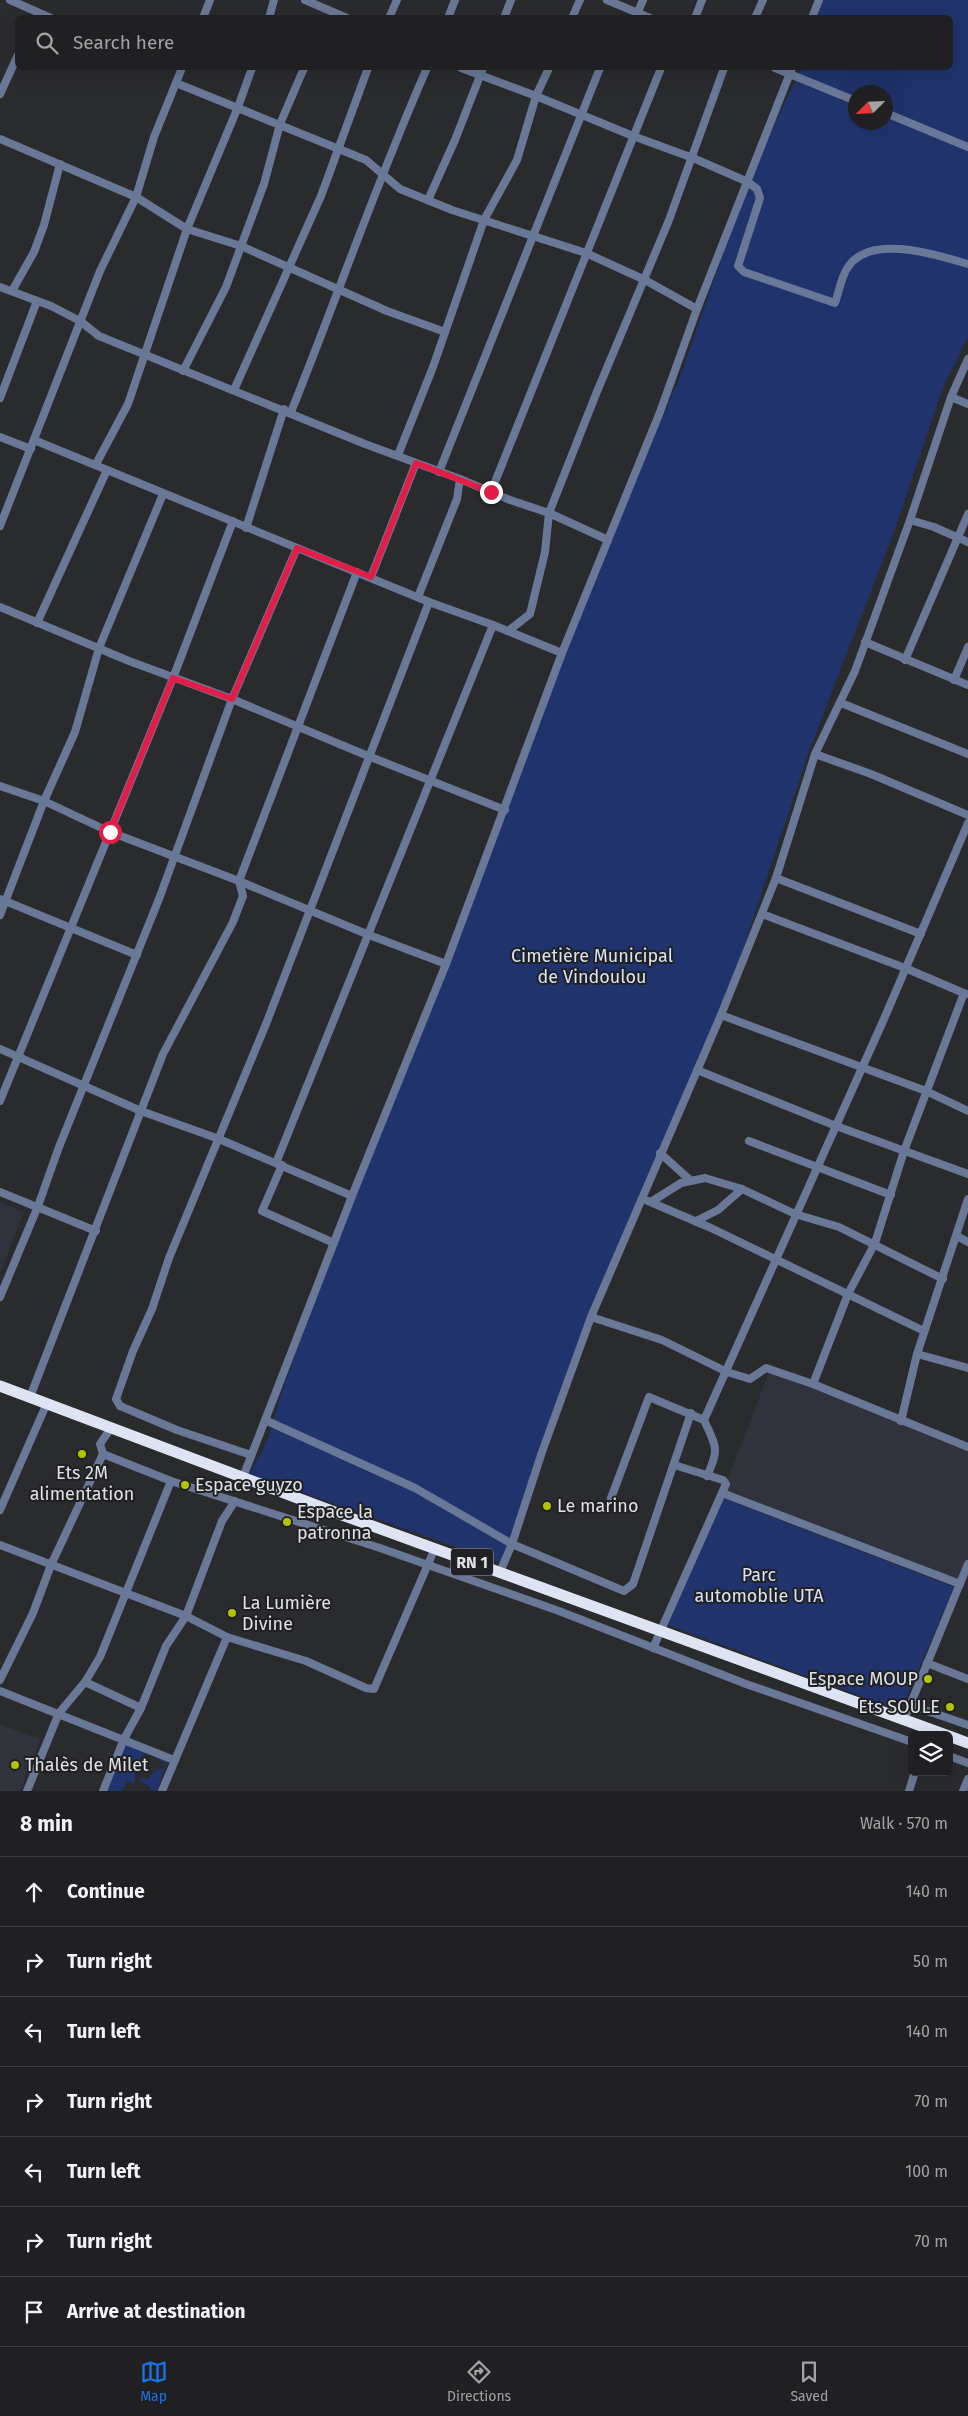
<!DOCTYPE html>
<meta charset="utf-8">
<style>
:root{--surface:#202022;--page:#2d2d2f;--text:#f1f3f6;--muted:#a2a3a5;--line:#3d3e40;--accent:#1a73e8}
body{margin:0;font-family:"Fira Sans",sans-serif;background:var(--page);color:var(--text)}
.controls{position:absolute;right:15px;bottom:15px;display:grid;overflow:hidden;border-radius:8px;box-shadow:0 5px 20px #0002}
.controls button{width:45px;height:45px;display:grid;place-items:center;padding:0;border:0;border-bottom:1px solid var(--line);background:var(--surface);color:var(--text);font:25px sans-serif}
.compass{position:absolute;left:848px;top:85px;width:45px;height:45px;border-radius:50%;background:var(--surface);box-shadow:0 5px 20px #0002;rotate:246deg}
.stop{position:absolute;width:15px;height:15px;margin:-11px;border:4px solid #e11d48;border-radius:50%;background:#fff}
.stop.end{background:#e11d48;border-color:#fff;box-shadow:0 1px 5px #0008}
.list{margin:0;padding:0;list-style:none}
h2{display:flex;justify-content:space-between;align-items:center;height:65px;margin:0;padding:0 20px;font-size:21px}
h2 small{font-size:16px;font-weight:400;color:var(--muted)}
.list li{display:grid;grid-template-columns:32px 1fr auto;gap:15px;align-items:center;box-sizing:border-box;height:70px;padding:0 20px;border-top:1px solid var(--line)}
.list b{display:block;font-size:19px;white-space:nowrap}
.list em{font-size:16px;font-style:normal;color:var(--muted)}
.icon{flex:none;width:28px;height:28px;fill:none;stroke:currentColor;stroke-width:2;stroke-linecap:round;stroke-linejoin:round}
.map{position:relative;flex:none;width:968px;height:1791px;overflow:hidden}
.search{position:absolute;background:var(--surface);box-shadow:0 5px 20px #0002;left:15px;right:15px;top:15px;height:55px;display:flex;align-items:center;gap:12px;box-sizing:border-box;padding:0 18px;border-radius:8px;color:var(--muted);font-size:19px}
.sheet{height:555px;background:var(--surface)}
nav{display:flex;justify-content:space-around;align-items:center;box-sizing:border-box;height:70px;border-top:1px solid var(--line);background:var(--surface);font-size:14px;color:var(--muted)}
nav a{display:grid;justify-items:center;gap:2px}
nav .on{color:var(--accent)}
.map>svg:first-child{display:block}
</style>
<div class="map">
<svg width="968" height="1791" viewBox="0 0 968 1791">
<rect width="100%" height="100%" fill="#2a2b2d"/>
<!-- built -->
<g fill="#30333b">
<polygon points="0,1202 24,1212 0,1273"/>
<polygon points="770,1370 968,1447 968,1563 960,1584 722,1493"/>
<polygon points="0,1724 40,1739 20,1791 0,1791"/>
</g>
<!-- green -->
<g fill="#20336c" fill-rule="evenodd">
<path d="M823,0H968V337L942,390L894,532L809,751L721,1015L591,1317L504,1564L250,1474L269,1437L281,1394L365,1164L562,653L682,372L748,182L801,68H950V18L817,17ZM856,92H886V122H856Z"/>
<polygon points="720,1497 954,1587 901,1711 668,1625"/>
<polygon points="125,1742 145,1749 145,1754 142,1755 138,1764 140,1766 135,1774 134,1783 127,1781 122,1791 106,1791"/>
<polygon points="157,1757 167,1760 157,1791 151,1791 150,1787 139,1780 140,1777 148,1779 156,1770 164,1768 164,1762 157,1759"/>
</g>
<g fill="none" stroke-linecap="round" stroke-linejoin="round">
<!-- minor -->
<g stroke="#6a7897" stroke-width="8">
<polyline points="10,0 51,18"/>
<polyline points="305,0 347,18"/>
<polyline points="607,0 650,18"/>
<polyline points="638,12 643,0"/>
<polyline points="203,18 210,0"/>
<polyline points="269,18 274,0"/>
<polyline points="389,18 397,0"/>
<polyline points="448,18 455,0"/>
<polyline points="504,18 511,0"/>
<polyline points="572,18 580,0"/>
<polyline points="695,18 702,0"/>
<polyline points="755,18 763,0"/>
<polyline points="812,18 819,0"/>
<path d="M461,68L536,96L633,136L693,158L748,182L757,189L760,198L738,266L744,272L835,303C839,292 841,277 848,267C870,233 937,255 968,264"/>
<polyline points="775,68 856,101"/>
<polyline points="176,83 366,160 400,189 452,210 586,253 645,280 697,309"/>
<polyline points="0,94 18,55"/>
<polyline points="886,113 968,147"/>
<polyline points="0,139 136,197 187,229 241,246 387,311 445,332"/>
<polyline points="428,200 455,140 483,68"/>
<polyline points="0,287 51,306 80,321 99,336 365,444 460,479 510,500 549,513 608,540"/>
<polyline points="12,291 34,252 44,225 60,164"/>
<polyline points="183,371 226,287 264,184 280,124 304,68"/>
<polyline points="234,390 321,196 368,68"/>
<polyline points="951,397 968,404"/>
<polyline points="0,398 37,301"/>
<path d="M291,412C337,298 377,181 427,68"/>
<polyline points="0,437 31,449"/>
<polyline points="34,440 429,602 493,625 562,653"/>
<polyline points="398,455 433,367 484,220 517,160 536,96 549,68"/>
<polyline points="96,464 128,404 187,229 238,107 252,68"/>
<polyline points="439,472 600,68"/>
<polyline points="491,492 661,68"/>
<polyline points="910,520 934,527 968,542"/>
<polyline points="0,526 100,271 136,197 154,137 182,68"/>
<polyline points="246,528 284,409"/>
<polyline points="371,577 416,463"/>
<polyline points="418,597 457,499 460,479"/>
<polyline points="0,607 129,661 232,699 368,756 505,810"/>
<polyline points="37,623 107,470"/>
<polyline points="508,631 530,614 545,552 549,513 596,394 669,220 724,68"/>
<polyline points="865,642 968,685"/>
<polyline points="905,660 968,514"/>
<polyline points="954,680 968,647"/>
<polyline points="841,703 968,754"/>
<polyline points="815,754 871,774 968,815"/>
<polyline points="0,786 44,801 110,832 239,881 369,935 446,964"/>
<polyline points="776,878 921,934"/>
<polyline points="0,899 137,955"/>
<polyline points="762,914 905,968 966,994"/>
<polyline points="0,915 44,801 75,732 99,648 163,494"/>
<polyline points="721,1015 926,1091 968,1111"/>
<polyline points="0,1049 141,1111 219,1139 352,1196"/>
<polyline points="697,1070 836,1126 968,1174"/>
<polyline points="0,1101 173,678 233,521"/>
<polyline points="749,1141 891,1195"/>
<polyline points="660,1153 690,1180"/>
<polyline points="276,1163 493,625"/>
<polyline points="282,1165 262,1211 334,1243"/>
<polyline points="0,1192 96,1231"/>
<polyline points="648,1201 711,1228 924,1331"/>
<polyline points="651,1202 681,1183 705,1178 742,1189 795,1214 839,1227 943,1279"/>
<polyline points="696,1221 718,1210 742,1189"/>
<polyline points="957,1236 968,1242"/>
<polyline points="0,1297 38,1206 59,1147 159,899 232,699 297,548"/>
<polyline points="591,1317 662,1340 727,1372 750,1379 766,1368 813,1384 968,1447"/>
<polyline points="917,1354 968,1368"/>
<polyline points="813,1384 848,1294 875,1243 904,1151 964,993"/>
<polyline points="30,1397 163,1054 233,922 243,896 239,881 357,572"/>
<polyline points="265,1420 415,1488 512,1544 624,1591 633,1584 691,1413"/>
<polyline points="901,1421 917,1354 968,1199"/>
<polyline points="103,1454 171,1481 377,1547 559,1611 746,1684 912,1742"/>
<polyline points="251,1455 177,1430 120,1406 116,1399 133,1351 152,1309 169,1258 266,1024 429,602"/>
<path d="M707,1476C720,1448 716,1447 704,1420L884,1019L968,823"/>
<polyline points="243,1477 352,1196 446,964 562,653 660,412 697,309 792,68"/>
<polyline points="722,1493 960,1584"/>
<polyline points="611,1498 649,1397 704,1420"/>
<polyline points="0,1510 47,1403"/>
<polyline points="0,1545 186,1616 227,1637 306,1661 366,1688 374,1689 435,1548"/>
<polyline points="500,1572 512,1544 542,1452 591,1317 721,1015 776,878 815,754 855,671 910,520 951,397 968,359"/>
<polyline points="653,1648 726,1484 723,1480 674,1465"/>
<polyline points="927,1663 968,1679"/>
<polyline points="0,1680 33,1613 51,1565 103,1454 100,1444 111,1428"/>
<polyline points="85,1682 141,1708"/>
<polyline points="0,1691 174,1760"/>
<polyline points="910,1705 968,1725"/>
<polyline points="904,1720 968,1564"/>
<polyline points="949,1756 968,1763"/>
<polyline points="27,1791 59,1713 85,1682 100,1657 171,1481"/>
<polyline points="103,1791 124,1739 141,1708 166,1646 186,1616 222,1521 235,1501"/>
<polyline points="162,1791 227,1637"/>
<polyline points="909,1791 915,1772"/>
<polyline points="963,1791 968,1779"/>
</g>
<!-- highway -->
<g stroke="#dde4f4" stroke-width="11">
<polyline points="0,1386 345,1516 946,1735"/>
<polyline points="949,1736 968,1743"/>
</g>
</g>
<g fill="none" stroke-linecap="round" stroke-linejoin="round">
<!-- route -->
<polyline stroke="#e11d48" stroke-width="6" points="110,832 173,678 232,699 297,548 371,577 416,463 491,492"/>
</g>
<!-- markers -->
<g fill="#b1c500" stroke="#202124" stroke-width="2">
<circle cx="82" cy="1454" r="5"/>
<circle cx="185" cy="1485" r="5"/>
<circle cx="547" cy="1506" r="5"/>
<circle cx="287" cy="1522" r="5"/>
<circle cx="232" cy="1613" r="5"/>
<circle cx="928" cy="1679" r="5"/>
<circle cx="950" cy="1707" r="5"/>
<circle cx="15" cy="1765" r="5"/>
</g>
<g text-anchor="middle" stroke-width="4" stroke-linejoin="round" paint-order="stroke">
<!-- shield labels -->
<rect fill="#202124" stroke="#a6a7aa" stroke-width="1" x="451" y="1548.5" width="42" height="27" rx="4"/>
<g font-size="16" font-weight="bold" fill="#e0e1e3">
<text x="472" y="1568">RN 1</text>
</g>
<!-- park labels -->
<g font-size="18" fill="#d9e2f6" stroke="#202124">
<text x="592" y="962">Cimetière Municipal<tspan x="592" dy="21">de Vindoulou</tspan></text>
<text x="759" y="1581">Parc<tspan x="759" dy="21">automoblie UTA</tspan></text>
</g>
<!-- poi labels -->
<g font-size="18" fill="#e0e1e3" stroke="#202124" text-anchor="start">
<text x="82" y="1479" text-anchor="middle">Ets 2M<tspan x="82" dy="21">alimentation</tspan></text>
<text x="195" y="1491">Espace guyzo</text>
<text x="557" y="1512">Le marino</text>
<text x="297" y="1518">Espace la<tspan x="297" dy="21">patronna</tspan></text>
<text x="242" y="1609">La Lumière<tspan x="242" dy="21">Divine</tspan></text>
<text x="918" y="1685" text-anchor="end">Espace MOUP</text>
<text x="940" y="1713" text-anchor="end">Ets SOULE</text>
<text x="25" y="1771">Thalès de Milet</text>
</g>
</g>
</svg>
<div class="controls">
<button><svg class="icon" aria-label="layers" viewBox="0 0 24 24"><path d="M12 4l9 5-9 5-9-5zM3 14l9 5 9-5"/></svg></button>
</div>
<svg class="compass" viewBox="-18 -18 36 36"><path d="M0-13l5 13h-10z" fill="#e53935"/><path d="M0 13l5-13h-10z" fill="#a2a3a5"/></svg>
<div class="stop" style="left:110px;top:832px"></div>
<div class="stop end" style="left:491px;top:492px"></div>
<div class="search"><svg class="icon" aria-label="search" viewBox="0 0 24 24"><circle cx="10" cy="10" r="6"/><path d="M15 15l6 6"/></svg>Search here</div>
</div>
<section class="sheet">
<h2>8 min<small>Walk · 570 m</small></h2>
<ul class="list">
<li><svg class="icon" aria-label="ahead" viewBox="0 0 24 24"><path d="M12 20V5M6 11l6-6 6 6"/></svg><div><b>Continue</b></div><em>140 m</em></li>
<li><svg class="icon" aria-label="right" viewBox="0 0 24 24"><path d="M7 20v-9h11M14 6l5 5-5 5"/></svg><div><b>Turn right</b></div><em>50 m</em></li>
<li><svg class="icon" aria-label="left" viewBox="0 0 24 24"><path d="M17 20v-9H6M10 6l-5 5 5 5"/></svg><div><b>Turn left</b></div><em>140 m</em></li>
<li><svg class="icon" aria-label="right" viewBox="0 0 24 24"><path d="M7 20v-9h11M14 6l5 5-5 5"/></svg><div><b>Turn right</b></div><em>70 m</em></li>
<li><svg class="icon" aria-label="left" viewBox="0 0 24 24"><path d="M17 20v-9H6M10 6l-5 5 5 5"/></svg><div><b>Turn left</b></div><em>100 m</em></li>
<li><svg class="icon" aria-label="right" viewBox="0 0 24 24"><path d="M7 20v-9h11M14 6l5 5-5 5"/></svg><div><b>Turn right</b></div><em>70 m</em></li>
<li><svg class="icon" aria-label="arrive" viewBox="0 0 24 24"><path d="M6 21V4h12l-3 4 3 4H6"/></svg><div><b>Arrive at destination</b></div></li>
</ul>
</section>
<nav>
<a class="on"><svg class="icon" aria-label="map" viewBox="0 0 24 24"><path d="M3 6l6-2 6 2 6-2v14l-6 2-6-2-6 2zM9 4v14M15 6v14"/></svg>Map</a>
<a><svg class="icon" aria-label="directions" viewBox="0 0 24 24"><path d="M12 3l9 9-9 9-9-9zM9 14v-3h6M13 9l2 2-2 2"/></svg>Directions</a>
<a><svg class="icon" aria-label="saved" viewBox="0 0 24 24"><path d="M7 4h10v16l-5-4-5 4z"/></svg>Saved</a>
</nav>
